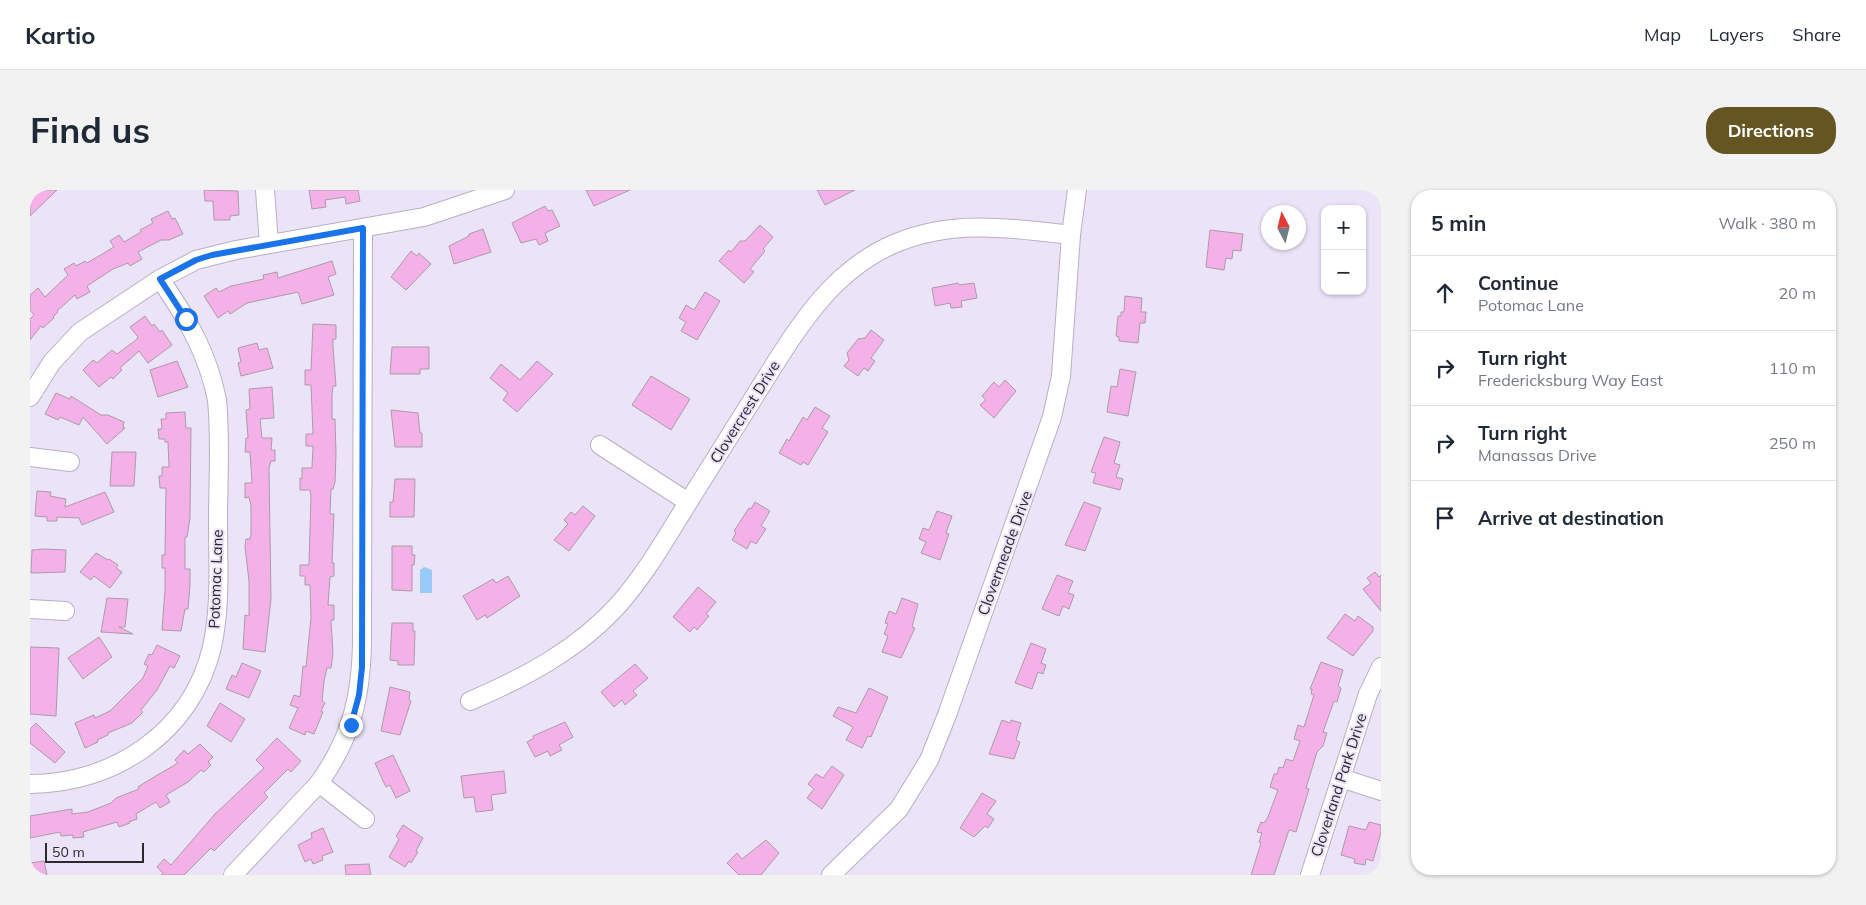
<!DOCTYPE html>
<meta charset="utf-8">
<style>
:root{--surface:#fff;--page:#f2f2f3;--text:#1f2937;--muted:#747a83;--line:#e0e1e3;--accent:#655522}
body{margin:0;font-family:Mulish,sans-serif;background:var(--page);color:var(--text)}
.controls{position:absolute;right:15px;top:15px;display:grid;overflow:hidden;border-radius:10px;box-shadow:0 1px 4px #0004}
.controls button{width:45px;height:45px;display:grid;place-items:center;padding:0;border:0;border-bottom:1px solid var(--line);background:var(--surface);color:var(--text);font:25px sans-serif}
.compass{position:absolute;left:1231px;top:15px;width:45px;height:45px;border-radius:50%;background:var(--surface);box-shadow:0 1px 4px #0004;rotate:353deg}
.scale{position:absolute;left:15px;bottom:12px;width:99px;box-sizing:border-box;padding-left:5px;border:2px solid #2b282f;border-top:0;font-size:14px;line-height:18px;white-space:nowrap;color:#2b282f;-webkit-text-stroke:4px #ebe3f8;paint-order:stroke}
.stop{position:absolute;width:15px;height:15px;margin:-11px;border:4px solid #1a73e8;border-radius:50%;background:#fff}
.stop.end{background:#1a73e8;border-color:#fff;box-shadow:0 1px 5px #0008}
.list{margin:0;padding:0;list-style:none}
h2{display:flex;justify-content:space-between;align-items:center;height:65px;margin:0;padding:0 20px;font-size:21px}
h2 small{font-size:16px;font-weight:400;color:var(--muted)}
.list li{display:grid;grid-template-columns:32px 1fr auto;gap:15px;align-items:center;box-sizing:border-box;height:75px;padding:0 20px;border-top:1px solid var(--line)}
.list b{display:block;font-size:19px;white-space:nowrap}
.list p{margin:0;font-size:16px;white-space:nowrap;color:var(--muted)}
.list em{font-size:16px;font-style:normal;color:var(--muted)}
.icon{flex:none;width:28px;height:28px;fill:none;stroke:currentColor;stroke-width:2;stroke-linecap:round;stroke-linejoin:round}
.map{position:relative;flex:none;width:1351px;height:685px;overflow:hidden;border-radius:20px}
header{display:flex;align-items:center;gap:30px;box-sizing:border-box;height:70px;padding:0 25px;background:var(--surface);border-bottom:1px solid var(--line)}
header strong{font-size:24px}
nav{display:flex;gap:28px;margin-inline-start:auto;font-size:18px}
.intro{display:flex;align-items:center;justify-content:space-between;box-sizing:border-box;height:120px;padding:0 30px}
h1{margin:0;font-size:35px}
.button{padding:12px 22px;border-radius:20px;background:var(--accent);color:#fff;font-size:18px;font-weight:700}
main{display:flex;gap:30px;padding:0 30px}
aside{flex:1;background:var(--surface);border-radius:20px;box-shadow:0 1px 4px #0004}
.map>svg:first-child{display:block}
</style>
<header>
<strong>Kartio</strong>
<nav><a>Map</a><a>Layers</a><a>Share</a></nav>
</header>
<div class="intro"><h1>Find us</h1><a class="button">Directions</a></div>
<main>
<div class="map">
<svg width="1351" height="685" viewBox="0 0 1351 685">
<rect width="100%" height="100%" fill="#ebe3f8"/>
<!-- water -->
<polygon fill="#98cbf8" points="394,377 402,380 402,403 390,403 390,380"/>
<!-- building -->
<g fill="#f4b1e7" stroke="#ad9aa9">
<polygon points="0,0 27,0 0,26"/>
<polygon points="174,0 208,1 209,25 200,26 200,30 184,30 183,11 175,11"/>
<polygon points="279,0 328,0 330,11 316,14 315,7 295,10 296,17 282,19"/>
<polygon points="556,0 600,0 564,16"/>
<polygon points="787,0 825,0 795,15"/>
<polygon points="515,16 518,21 522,20 530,36 515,43 518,51 509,55 506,49 491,53 482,33"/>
<polygon points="138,21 142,29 145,28 153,44 139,50 131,50 108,62 112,69 100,76 98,73 83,79 57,96 60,102 47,109 45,105 27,121 28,122 23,127 24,128 13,138 11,136 0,150 0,129 4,125 0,120 0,105 8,98 15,107 38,85 34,79 44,73 46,76 55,71 57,73 84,57 80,51 89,45 94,52 111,42 110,40 123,33 121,29"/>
<polygon points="730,35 743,47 733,59 735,61 720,79 724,82 714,93 689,71 699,60 701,62 710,51 715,51"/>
<polygon points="453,39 461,62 424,74 419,56 439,46 439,44"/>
<polygon points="1180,40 1213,44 1211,61 1203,60 1202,69 1196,68 1194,80 1176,77"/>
<polygon points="381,61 387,66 389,63 401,74 376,100 361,87"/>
<polygon points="302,71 306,84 298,87 304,105 272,114 268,102 217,113 200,124 198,121 188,128 174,106 186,98 189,102 201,96 234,89 233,85 247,82 248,88"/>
<polygon points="928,93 929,95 944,93 947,108 931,111 932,117 921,118 920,113 905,116 902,98"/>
<polygon points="675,102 690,111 667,150 651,141 656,132 649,128 656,115 664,120"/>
<polygon points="1095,106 1112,108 1111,122 1116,122 1115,133 1110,133 1108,153 1089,151 1089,147 1086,146 1088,126 1091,126 1091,122 1094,122"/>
<polygon points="115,126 122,136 124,134 130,142 132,140 142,155 118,173 109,161 90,178 92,180 83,189 81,187 69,197 53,180 63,170 67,173 82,160 87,164 106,150 108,147 100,137"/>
<polygon points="283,134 306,135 306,149 303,149 303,157 306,196 303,196 302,205 302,229 305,229 306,264 305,292 303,299 301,299 300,324 304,324 302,373 304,373 304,386 300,387 298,415 304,415 304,430 301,430 303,464 301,478 297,478 294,491 292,511 295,513 291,521 293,522 284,544 276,541 275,545 259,538 268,518 260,515 264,505 270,507 273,476 276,477 281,428 280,395 275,395 275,386 270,386 270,375 279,375 279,373 281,306 280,300 270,300 270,288 272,289 272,278 282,278 283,256 276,256 276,244 283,244 281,195 275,195 275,180 281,180"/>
<polygon points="841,140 854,150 841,168 845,171 838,181 834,178 828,186 814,176 819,170 817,163 828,149 835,148"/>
<polygon points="227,153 229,160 237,158 243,178 211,186 208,173 211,172 208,158"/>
<polygon points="362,157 399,157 399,179 390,179 390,184 360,184"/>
<polygon points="147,171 158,197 128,207 120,180"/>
<polygon points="507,171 523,184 487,222 473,210 478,203 460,188 471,174 490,190"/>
<polygon points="1090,179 1106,182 1098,226 1077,222 1081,196 1087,197"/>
<polygon points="621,186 660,209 641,240 602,215"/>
<polygon points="975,190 986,201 964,228 950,215 956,210 952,206 964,192 969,197"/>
<polygon points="242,197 244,228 230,229 232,248 242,248 241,260 245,260 245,271 241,271 239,278 241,409 235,462 213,459 215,425 219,426 219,391 215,357 216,349 220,349 221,344 221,316 219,307 215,308 215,293 222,293 220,262 215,262 216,248 218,248 216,220 220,219 219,199"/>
<polygon points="26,203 40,209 41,206 71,225 78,225 94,232 93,238 95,238 77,254 53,227 49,235 30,227 28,230 15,224"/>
<polygon points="785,217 800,226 792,238 798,242 778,275 773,272 771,275 749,263 757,249 759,251 773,227 777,230"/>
<polygon points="361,220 388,223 390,243 392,243 392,257 365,257"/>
<polygon points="155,222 156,238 161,238 160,328 157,347 155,347 155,379 160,379 160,395 158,419 155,419 151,441 132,440 135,399 135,378 132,378 132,365 135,365 136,298 130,298 129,286 132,286 132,277 139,277 138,252 135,252 135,249 129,249 128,239 132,239 131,229 136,229 136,223"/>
<polygon points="1074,247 1090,252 1084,273 1090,275 1086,287 1093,289 1090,300 1063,293 1066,283 1061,282"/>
<polygon points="82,262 106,262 104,296 80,296"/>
<polygon points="365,289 385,289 384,327 360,327 360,312 363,312"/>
<polygon points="7,301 21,302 20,306 36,309 35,317 75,302 84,322 52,335 49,328 27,327 27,331 17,331 17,327 5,326"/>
<polygon points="725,312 740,321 731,336 736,339 726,354 721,351 717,359 702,350 706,343 704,341 719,318 721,319"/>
<polygon points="1054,312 1071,318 1055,361 1035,355"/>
<polygon points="553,316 565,326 539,361 524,350 538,334 534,330 541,322 545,325"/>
<polygon points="907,321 922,326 916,343 919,344 910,370 891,363 896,352 889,349 893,338 899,340"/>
<polygon points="362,356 382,356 382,365 385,365 384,375 382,375 382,401 362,400"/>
<polygon points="14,359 36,360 35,382 1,383 2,360"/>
<polygon points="66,363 78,370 79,369 88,375 86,378 92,382 80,398 64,386 61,390 50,382"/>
<polygon points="1345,382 1349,387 1351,385 1351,421 1333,399 1341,393 1337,388"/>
<polygon points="1027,385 1043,391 1038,403 1044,405 1039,419 1033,416 1029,426 1012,419"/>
<polygon points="478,386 490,406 457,428 455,425 447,430 433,406 463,389 466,393"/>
<polygon points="668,397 686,412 676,424 679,426 667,440 664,437 660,442 643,427"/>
<polygon points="77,408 98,409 95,437 89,437 103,444 71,442"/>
<polygon points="872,408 888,414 882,437 885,438 871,468 852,462 858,446 854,444 858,434 855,433 859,421 866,424"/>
<polygon points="1315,424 1325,431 1328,426 1343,437 1343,441 1323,466 1297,448"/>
<polygon points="362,433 383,433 383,441 385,441 384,475 368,475 368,471 360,470"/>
<polygon points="69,447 82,467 53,489 38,468"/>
<polygon points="1001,453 1016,459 1011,473 1016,475 1013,484 1008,482 1002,499 985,493"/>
<polygon points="127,455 150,466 144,478 140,476 127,500 111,520 113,522 102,533 78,543 78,545 67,550 68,552 55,558 45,533 64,525 65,528 80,521 113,488 118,476 114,474 119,464 122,465"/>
<polygon points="0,457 29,458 26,526 0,524"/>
<polygon points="1291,472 1313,480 1308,496 1311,498 1307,512 1304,511 1293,542 1297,543 1293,556 1287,562 1276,598 1279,599 1266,642 1259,640 1244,685 1221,685 1231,653 1229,652 1232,643 1227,642 1231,632 1234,633 1238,627 1248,600 1240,597 1244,584 1247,584 1249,577 1253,578 1256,569 1263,571 1270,551 1264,549 1268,535 1274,537 1284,505 1281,504 1282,499 1280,499"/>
<polygon points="212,473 231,481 219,508 196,499 202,485 206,487"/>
<polygon points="605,474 618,488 603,501 607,505 595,515 592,510 584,517 571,502"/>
<polygon points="360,497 380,502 379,510 381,511 370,545 351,541"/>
<polygon points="839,498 858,507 841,547 838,546 832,558 816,550 823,537 803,526 808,517 826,523"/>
<polygon points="190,513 215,529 201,552 177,536"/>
<polygon points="972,530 980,533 981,530 991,533 986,550 990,552 984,569 959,564"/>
<polygon points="535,532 543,547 529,555 532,560 520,566 518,561 505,567 497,552 504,548 503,546"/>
<polygon points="6,533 35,562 25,573 0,553 0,539"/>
<polygon points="247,548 271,571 261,582 258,579 234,603 238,607 184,661 181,658 154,685 131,685 133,683 127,677 134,669 141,675 185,624 234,578 226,570"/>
<polygon points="170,554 183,567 178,572 181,575 174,582 171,580 158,592 136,605 140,612 130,618 126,612 106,624 107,629 99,632 100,633 89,637 87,632 53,642 54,647 43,648 43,645 31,646 30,642 0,648 0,626 42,619 42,624 58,622 81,613 86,608 109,599 108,597 114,593 148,573 145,570 154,560 158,564"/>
<polygon points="363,565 380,601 366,608 360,595 356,597 354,593 345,573"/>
<polygon points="802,576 814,585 792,619 777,608 784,599 778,594 786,584 793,588"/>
<polygon points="474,581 476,603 461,605 463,620 446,622 444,607 434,608 431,586"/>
<polygon points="952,603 966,611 957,624 964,629 958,638 955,636 944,647 930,638"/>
<polygon points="1339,632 1351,635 1351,642 1343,671 1336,669 1335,675 1324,673 1325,669 1311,665 1319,636 1336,640"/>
<polygon points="373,635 393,648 386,661 388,662 381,673 379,671 375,677 359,667 369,649 366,646"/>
<polygon points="293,638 303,662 292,666 293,670 283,674 281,669 275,672 268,655 282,648 281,643"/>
<polygon points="736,650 749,663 731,685 709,685 697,673 707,663 712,669"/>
<polygon points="14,671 17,685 0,685 0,673"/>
<polygon points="339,674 341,685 316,685 315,675"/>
</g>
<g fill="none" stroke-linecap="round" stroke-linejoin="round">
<!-- minor casing -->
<g stroke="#b7afc3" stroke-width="20">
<g id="minor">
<polyline points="235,0 239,54"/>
<polyline points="0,207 22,172 50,142 130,89 166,70 206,60 394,27 475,0"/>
<polyline points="570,255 658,312"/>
<polyline points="0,267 40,272"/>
<polyline points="0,419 35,421"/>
<path d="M440,511C496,487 549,459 590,413C617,382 637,346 659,311C683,273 707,234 731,196C767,139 801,80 866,53C923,29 982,38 1041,45"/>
<polyline points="1311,588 1351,601"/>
<polyline points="289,593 335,629"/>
<path d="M0,594C84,594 162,542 182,457C191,416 188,373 188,332C188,291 191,250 187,210C178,164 157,128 130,89"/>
<path d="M203,685L289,593C321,548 331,508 332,453L333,38"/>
<polyline points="801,685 869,619 899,570 917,525 1022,227 1031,186 1041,45 1047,0"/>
<polyline points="1280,685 1338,504 1351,477"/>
</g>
</g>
<!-- minor -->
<use href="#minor" stroke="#fff" stroke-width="18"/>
</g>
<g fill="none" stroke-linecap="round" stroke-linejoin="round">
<!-- route -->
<polyline stroke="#1a73e8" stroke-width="6" points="156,129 130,89 166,70 182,65 333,38 332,477 329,505 321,535"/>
</g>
<g text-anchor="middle" stroke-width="4" stroke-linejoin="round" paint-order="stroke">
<!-- street labels -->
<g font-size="15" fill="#2b282f" stroke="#ebe3f8">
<text transform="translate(715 222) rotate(-58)" y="5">Clovercrest Drive</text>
<text transform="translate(975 363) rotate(-70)" y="5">Clovermeade Drive</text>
<text transform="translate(186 389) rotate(-88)" y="5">Potomac Lane</text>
<text transform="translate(1309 595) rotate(-72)" y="5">Cloverland Park Drive</text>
</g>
</g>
</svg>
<div class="controls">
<button>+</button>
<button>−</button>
</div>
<svg class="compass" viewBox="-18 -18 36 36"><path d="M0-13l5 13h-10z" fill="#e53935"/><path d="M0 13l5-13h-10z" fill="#747a83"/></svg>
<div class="scale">50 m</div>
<div class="stop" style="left:156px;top:129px"></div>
<div class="stop end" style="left:321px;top:535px"></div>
</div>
<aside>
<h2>5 min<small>Walk · 380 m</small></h2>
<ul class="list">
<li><svg class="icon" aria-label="ahead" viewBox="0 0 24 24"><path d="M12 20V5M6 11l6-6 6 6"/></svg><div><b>Continue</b><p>Potomac Lane</p></div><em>20 m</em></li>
<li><svg class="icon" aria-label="right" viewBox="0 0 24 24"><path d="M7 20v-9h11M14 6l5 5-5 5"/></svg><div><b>Turn right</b><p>Fredericksburg Way East</p></div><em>110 m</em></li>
<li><svg class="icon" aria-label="right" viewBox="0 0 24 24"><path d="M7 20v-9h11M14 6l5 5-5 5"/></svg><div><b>Turn right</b><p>Manassas Drive</p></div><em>250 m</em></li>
<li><svg class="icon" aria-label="arrive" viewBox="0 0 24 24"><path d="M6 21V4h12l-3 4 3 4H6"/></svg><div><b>Arrive at destination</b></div></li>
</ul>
</aside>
</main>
